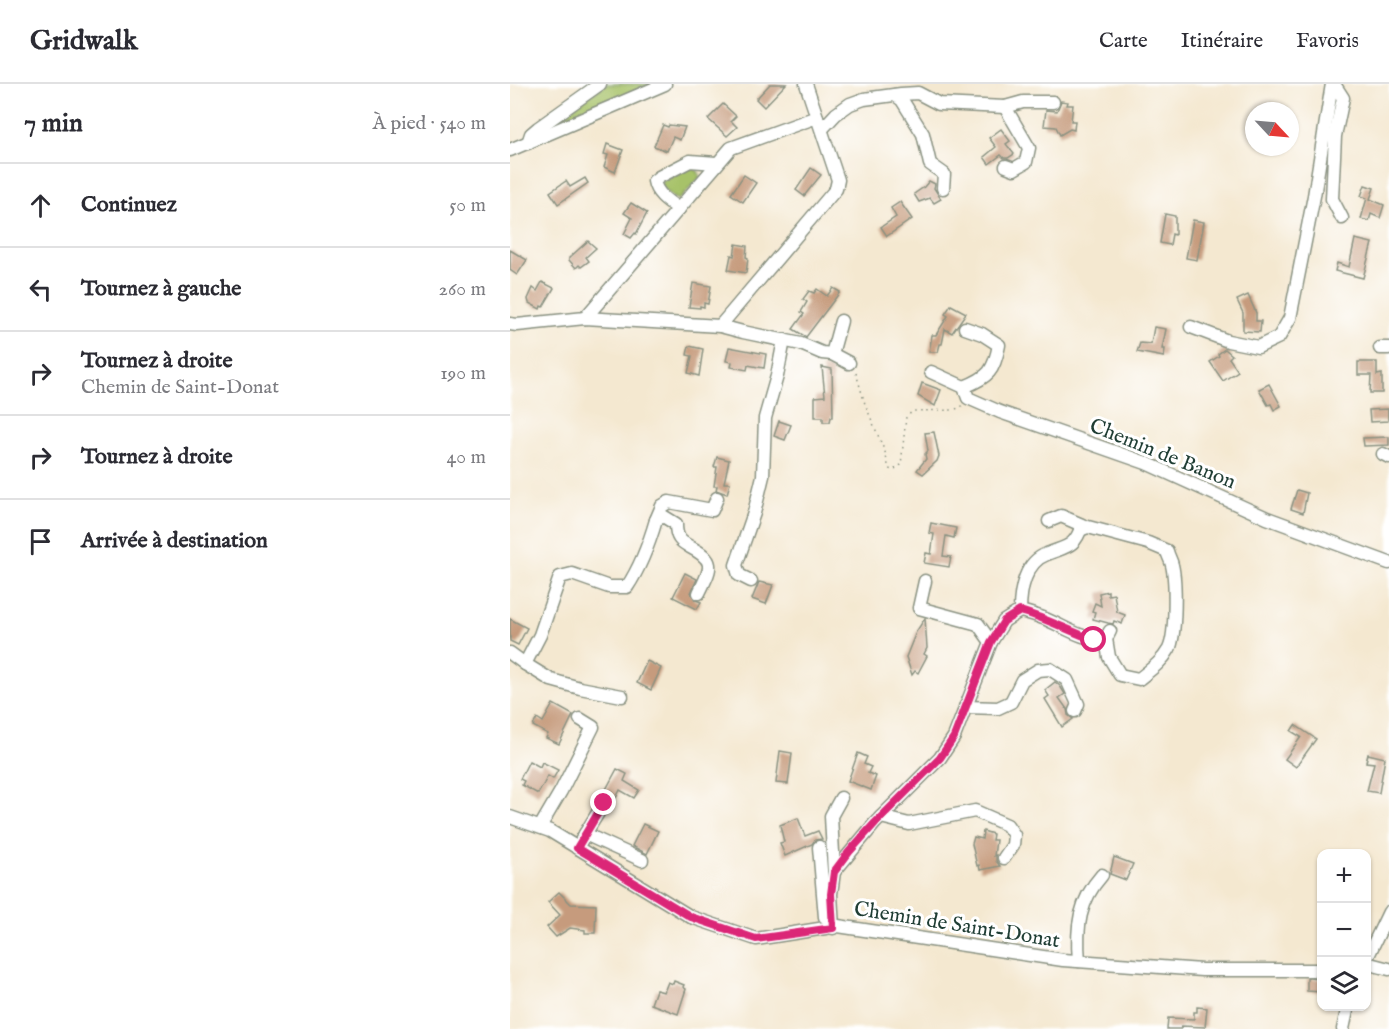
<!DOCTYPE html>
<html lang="fr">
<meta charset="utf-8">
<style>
:root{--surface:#fff;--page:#f7f7f7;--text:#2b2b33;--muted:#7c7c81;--line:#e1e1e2}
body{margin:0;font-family:"IM FELL English",serif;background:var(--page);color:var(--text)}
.controls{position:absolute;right:18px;bottom:18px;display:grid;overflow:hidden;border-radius:12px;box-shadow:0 2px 4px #0004}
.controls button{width:54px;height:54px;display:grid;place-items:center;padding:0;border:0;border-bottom:2px solid var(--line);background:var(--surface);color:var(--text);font:30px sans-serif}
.compass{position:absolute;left:735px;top:18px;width:54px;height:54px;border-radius:50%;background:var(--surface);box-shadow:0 2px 4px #0004;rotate:116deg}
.stop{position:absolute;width:18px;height:18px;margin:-14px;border:4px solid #db2777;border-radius:50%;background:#fff}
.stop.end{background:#db2777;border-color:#fff;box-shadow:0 2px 6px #0008}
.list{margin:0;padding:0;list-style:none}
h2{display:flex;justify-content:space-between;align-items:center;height:78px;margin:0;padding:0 24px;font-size:26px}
h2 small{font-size:20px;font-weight:400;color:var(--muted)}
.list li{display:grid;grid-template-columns:39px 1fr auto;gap:18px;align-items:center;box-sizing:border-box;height:84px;padding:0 24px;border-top:2px solid var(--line)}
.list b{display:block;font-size:22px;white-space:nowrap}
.list p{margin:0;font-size:20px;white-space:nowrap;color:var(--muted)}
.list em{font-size:20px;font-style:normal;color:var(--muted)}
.icon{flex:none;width:33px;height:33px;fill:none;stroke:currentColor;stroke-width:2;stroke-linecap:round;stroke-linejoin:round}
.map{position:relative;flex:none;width:879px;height:945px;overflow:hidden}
header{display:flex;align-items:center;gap:36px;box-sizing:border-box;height:84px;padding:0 30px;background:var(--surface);border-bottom:2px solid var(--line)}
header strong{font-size:28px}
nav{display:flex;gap:33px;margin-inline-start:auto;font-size:21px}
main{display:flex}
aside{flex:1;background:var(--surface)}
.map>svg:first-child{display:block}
</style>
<header>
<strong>Gridwalk</strong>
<nav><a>Carte</a><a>Itinéraire</a><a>Favoris</a></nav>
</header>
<main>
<aside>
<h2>7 min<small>À pied · 540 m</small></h2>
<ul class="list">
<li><svg class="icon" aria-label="ahead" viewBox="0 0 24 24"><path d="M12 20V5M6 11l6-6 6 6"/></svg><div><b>Continuez</b></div><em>50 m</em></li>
<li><svg class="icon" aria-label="left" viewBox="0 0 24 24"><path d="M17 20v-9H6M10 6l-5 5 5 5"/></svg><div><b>Tournez à gauche</b></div><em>260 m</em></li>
<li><svg class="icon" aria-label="right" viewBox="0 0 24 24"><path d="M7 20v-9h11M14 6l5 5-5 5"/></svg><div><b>Tournez à droite</b><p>Chemin de Saint-Donat</p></div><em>190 m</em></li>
<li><svg class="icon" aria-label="right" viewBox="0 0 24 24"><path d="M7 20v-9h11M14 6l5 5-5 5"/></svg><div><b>Tournez à droite</b></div><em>40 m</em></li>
<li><svg class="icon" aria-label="arrive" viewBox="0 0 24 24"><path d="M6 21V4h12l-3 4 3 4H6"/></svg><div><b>Arrivée à destination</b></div></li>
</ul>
</aside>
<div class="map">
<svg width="879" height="945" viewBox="0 0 879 945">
<rect width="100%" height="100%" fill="#fff"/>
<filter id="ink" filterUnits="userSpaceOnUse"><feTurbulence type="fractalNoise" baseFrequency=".0167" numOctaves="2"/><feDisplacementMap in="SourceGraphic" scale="12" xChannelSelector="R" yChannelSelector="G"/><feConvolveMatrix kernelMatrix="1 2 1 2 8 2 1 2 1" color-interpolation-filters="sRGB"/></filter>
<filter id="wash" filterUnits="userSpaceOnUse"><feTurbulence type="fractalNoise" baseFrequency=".008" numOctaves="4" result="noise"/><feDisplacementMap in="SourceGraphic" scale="24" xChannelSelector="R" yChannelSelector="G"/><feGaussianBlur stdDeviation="1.35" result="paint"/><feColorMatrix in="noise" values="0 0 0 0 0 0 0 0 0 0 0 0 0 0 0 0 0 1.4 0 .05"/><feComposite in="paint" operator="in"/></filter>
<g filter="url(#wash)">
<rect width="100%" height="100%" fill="#f4e8d0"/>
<!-- green -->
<g fill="#a7c269" stroke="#63804e" stroke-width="1.5">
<polygon points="96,0 142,0 25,50"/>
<path d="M180,83C186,84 190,87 190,94L169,116L163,114L151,103V97Z"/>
</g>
<g id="blocks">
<!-- building -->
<g fill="#c69b7d">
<polygon points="260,0 276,0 254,23 246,15"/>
<polygon points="551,17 558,18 557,21 563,21 561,37 565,37 564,46 560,45 550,51 546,43 534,42 536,26 547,27"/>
<polygon points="213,20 226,32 221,37 227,43 217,52 198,35"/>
<polygon points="153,41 158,43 159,41 175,43 170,56 163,53 157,67 144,62"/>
<polygon points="491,45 500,57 496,60 504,70 498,74 494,74 491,71 479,80 474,73 486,63 479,54"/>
<polygon points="97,60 113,66 105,88 94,83 98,71 94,70"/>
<polygon points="301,84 311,91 294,112 286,106"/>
<polygon points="234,91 246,99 233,118 221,110"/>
<polygon points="75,94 78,99 48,120 40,108 56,97 60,103"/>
<polygon points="419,97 425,100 424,104 431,115 424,119 420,114 409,118 404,110 414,103"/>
<polygon points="855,101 864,104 860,115 874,121 870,134 861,130 859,137 851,135 857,114 851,112"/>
<polygon points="390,118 402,135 377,152 371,143 386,133 381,124"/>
<polygon points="121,119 137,129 126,150 125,149 121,154 114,150 122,134 114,129"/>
<polygon points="655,130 665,132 665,151 662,150 660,161 650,159"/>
<polygon points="683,136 694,138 687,176 676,174"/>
<polygon points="845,155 862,159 853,194 825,187 827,179 839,183"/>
<polygon points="78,157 86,164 76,173 79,177 71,183 69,181 66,184 59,176 59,174"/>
<polygon points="226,160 237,162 236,173 238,174 236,189 218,186 221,171 224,172"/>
<polygon points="0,166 17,176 7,191 0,186"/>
<polygon points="32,198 44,204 33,223 31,222 30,225 19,219 18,215 23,204 27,207"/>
<polygon points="183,199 201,202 198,220 194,219 194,223 190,222 190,224 179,223"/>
<polygon points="323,204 330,208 296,253 283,245 294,230 291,228 297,218 293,215 299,207 304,209 307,205 317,212"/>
<polygon points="738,211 746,229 746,237 751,237 750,248 733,247 733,229 727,216"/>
<polygon points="441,221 456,229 442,249 435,245 432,260 430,260 428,268 419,268 422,251 426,251 438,232 435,230"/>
<polygon points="644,243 656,245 652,265 655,265 654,273 627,268 630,259 641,260"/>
<polygon points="179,262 193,265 189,292 178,289 182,272 177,271"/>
<polygon points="219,263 256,270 254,284 238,281 237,286 221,283 222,278 216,277"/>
<polygon points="715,265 722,271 719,274 728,287 713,297 700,278 709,272 708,270"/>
<polygon points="848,278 867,278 867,291 872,290 872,309 860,309 861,291 848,291"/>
<polygon points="312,283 322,285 323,333 321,333 320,338 313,338 313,333 305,333 305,313 315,312"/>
<polygon points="412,299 431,306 425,322 408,312"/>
<polygon points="759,300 771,322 764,326 761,320 758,321 749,305"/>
<polygon points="878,325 878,337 860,338 859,326"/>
<polygon points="269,337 281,341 275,356 264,352"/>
<polygon points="424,348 429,372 427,377 413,390 407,386 416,375 415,370 418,367 415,349"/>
<polygon points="879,353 879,361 854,362 853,354"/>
<polygon points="207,373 219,376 214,399 220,399 217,410 206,406 207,402 204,402 207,383 204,383"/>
<polygon points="787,406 797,409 793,429 781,425"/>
<polygon points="421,439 446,444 444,454 436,452 433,472 441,473 439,483 414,479 416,469 421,470 424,450 419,449"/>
<polygon points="175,489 187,495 181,509 185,516 191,518 187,525 163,513"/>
<polygon points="249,498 263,501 256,520 242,515"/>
<polygon points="598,507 598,511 604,510 607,528 615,531 612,540 604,537 603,540 598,539 583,535 585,528 582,527 585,519 591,522 589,509"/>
<polygon points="415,534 417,564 414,570 417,572 408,589 405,587 402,591 396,573 406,548"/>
<polygon points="0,535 17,544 8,561 0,557"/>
<polygon points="137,577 151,584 141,606 127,599"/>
<polygon points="545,598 550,602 555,610 549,614 557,625 558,631 563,635 552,643 535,615 539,612 535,606"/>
<polygon points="43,620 63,631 49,660 36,654 38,650 23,642 27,634 33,638"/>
<polygon points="785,641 806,655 786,683 775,675 791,653 781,647"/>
<polygon points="270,667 282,669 278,700 266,699"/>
<polygon points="348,669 357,673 354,680 361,683 358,689 366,692 361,706 338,697"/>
<polygon points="858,670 875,674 869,709 857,707 864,679 856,678"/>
<polygon points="19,677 30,683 32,678 48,686 43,695 38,692 28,710 12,701 14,697 10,695"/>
<polygon points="107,685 117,690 114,697 129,706 124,714 110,706 104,718 99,712 93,711"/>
<polygon points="288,734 295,752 308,747 312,755 305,756 302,760 275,772 270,759 274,758 270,741"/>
<polygon points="133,740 148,747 137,770 122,762"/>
<polygon points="473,747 483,750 482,756 486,756 484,772 486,771 486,777 490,782 470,786 469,781 467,782 462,760 464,753 472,755"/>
<polygon points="604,773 623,780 616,796 600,790"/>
<polygon points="49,808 61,820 86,821 85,849 75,849 75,846 60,844 46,853 37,843 50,831 38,818"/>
<polygon points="797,894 812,895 812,908 797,907"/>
<polygon points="164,897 174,901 173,903 176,905 168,930 141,920 146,906 154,908 158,898 163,900"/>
<polygon points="687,923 697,924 695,943 671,942 671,945 657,945 658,934 684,935 684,928 687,928"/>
</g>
</g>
</g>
<g filter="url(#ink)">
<use href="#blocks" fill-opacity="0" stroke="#8a9282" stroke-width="1.5"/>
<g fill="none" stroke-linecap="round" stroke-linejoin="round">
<!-- minor casing -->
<g stroke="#8a9282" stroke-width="15">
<g id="minor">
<polyline points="296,0 307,33"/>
<polyline points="824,0 833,14 825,52 822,115 832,134"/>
<polyline points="385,11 392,16 413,50 420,80 434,90 433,104"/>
<polyline points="495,23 519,64 516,78 504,85 496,82"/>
<polyline points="312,45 326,30 340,20 354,15 391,10 408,9 429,20 495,23 513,18 543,18"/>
<polyline points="18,59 21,50 28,44 90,0"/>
<polyline points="0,66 155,0"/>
<path d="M169,125C159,118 146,110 144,97L149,93L180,77L206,79"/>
<polyline points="75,234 221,64 307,33 328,96 326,105 210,242"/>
<polyline points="0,240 7,241 75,234 210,242 233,248 291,260 312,269 322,270 339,279"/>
<polyline points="681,243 718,257 748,263 769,253 780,234 804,112 822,0"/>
<polyline points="870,264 879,264"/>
<polyline points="322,270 331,237"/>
<polyline points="421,288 454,303 458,314 490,328 636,379 757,434 879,479"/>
<path d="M454,303C479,293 484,287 489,261L472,250L455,244"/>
<polyline points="873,370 879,373"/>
<polyline points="146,436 152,422 159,418 202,426 207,414"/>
<path d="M570,446L578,443L638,459L657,467C658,472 661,476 662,481C666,497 666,551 659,565C652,578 640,586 629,595L610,591L599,573L596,555"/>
<polyline points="241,497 229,491 226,481 244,429 253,392 255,334 267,292 274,256"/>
<path d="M510,527C510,506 515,478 537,470C556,462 565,464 572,441L551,432L539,437"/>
<path d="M481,558L494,537L510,527C518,529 526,531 533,534C554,542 572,557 596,555L600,547"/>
<polyline points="0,569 15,580"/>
<path d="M112,612L70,604L41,596L15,580L30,551L50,493L62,490L99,503H117C131,482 139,460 146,436L153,432L166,440C166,444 167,451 169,454C171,458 177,461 180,463C207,477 201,484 189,509"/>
<polyline points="455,623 488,624 501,618 512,596 528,586 540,585 557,596 568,620 565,627"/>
<polyline points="0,733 40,747 181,833 246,855 328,842 553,876 692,886 812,886"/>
<polyline points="371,733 399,740 465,727 497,741 504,751 503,761 494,774"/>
<polyline points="30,743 51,707 83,643 70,635"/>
<polyline points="75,750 94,719"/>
<polyline points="309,763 315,833"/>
<polyline points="67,764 75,750 132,776"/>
<polyline points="324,788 321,732 331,714"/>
<polyline points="323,844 321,810 324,788 365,739 430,674 444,653 481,558 468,540 409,524 415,497"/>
<polyline points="856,876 879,828"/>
<path d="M569,877C566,843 569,817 592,791"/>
<polyline points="856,879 879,885"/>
<polyline points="833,945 838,922"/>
</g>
</g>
<!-- path -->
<polyline stroke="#8a9282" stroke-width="1.5" stroke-dasharray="1.5 4.5" stroke-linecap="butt" points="346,289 355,320 375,368 379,385 383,386 391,381 396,333 403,327 444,326 452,322"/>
<!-- minor -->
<use href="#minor" stroke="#fff" stroke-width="12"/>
</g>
</g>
<g fill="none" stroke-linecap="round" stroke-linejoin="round" filter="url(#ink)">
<!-- route -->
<path stroke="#db2777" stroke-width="8" d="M94,719L67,764L181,833L246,855L323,844L321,810L324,788L339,768L365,739L430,674L444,653L481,558L494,537L510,527C536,534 559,547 584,556"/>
</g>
<g text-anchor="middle" stroke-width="6" stroke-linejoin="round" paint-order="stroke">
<!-- street labels -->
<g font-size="21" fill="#1f3d34" stroke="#fff">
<text transform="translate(653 369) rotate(22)" y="7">Chemin de Banon</text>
<text transform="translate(447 840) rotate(9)" y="7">Chemin de Saint-Donat</text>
</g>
</g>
</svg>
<div class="controls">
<button>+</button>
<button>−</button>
<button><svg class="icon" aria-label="layers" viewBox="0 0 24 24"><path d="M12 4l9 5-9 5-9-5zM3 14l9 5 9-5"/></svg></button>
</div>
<svg class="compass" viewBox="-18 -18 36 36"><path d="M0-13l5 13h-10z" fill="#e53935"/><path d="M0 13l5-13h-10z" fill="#7c7c81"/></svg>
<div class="stop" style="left:584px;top:556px"></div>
<div class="stop end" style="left:94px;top:719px"></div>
</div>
</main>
